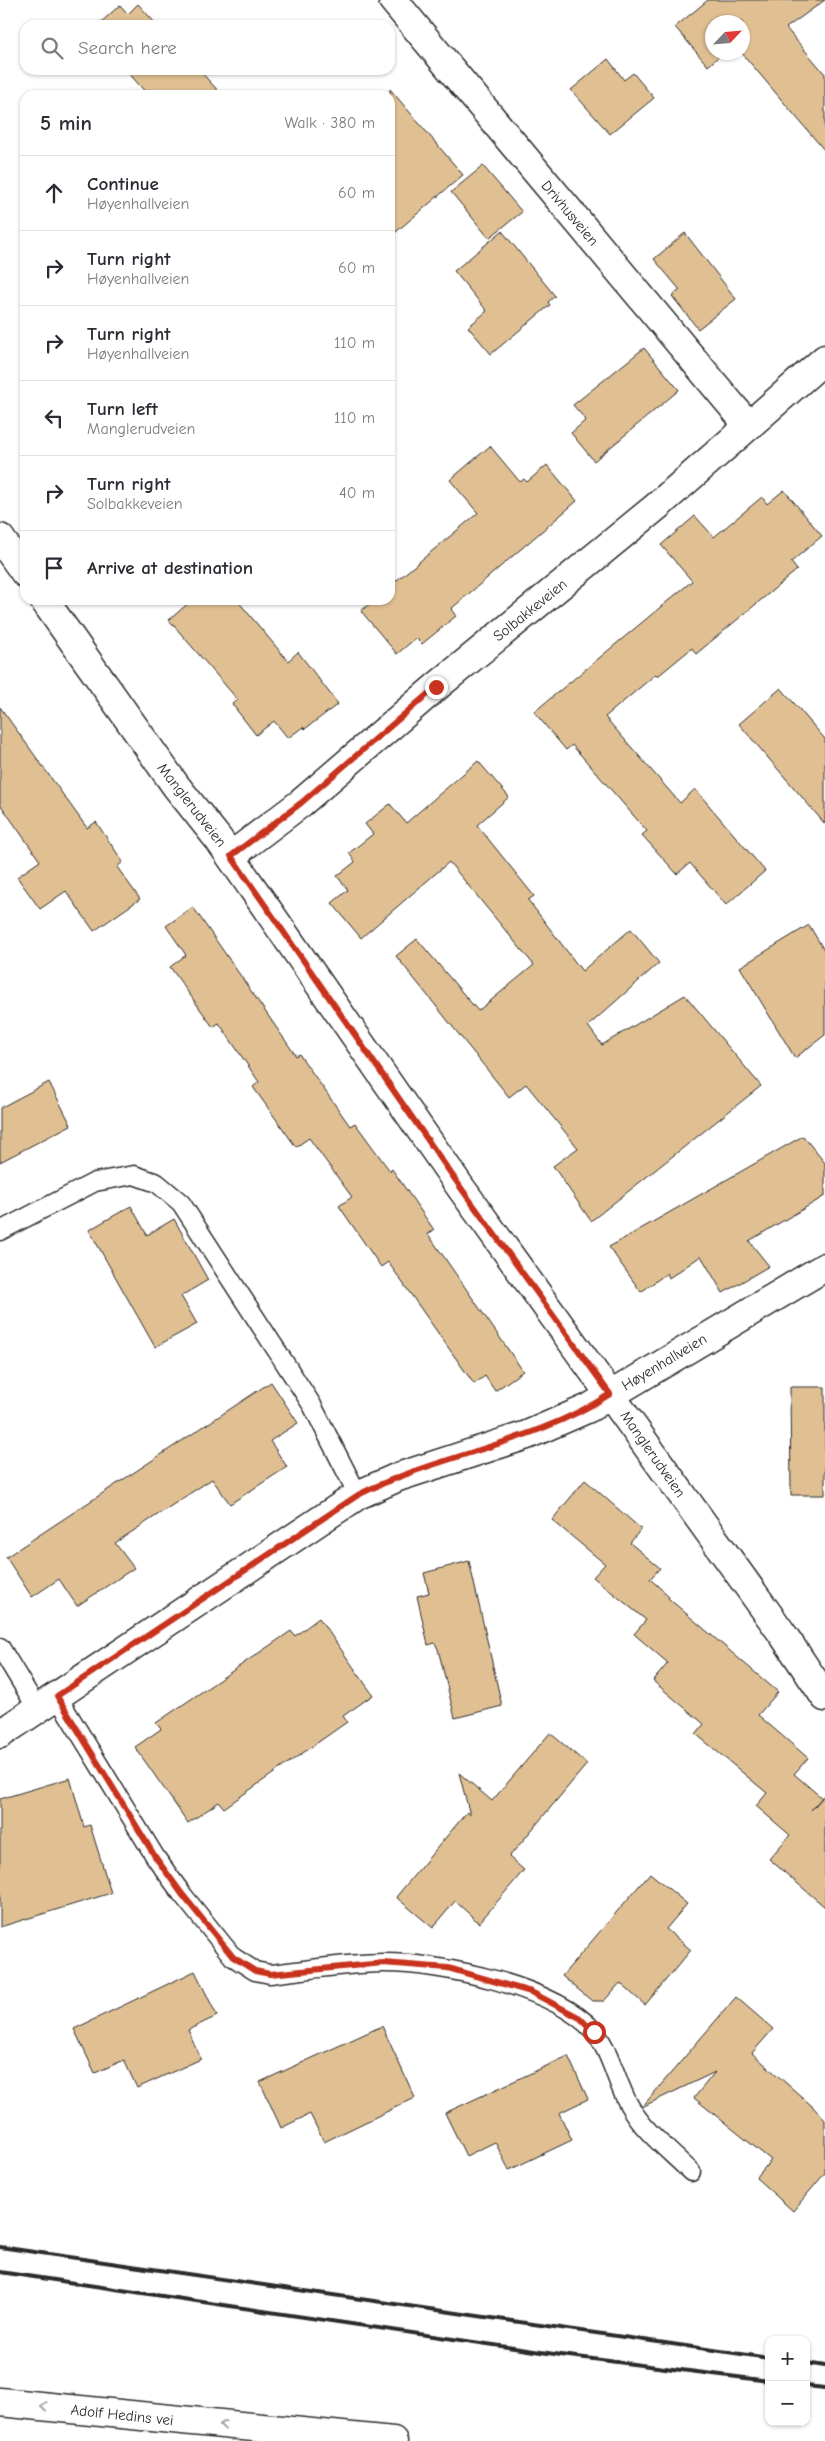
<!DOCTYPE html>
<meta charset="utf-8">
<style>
:root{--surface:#fff;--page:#f7f7f7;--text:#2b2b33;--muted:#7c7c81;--line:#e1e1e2}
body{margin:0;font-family:"Comic Neue",sans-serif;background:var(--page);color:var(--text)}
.controls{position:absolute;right:15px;bottom:15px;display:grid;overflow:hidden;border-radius:10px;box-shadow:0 1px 4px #0004}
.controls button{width:45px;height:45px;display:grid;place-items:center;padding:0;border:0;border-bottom:1px solid var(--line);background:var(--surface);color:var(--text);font:25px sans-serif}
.compass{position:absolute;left:705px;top:15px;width:45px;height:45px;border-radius:50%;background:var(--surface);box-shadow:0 1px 4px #0004;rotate:64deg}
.stop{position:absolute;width:15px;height:15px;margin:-11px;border:4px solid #c8321e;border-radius:50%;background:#fff}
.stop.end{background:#c8321e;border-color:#fff;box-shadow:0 1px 5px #0008}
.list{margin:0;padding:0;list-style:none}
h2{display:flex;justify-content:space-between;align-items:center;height:65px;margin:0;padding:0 20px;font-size:21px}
h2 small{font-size:16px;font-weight:400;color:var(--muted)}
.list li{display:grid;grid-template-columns:32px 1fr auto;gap:15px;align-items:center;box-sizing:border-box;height:75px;padding:0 20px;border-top:1px solid var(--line)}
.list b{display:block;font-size:19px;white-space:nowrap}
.list p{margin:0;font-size:16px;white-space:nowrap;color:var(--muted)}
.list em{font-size:16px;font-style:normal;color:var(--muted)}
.icon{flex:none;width:28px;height:28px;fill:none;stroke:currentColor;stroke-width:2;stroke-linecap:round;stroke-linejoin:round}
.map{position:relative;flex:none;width:825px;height:2441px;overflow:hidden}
.search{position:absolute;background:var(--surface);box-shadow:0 1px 4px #0004;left:20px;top:20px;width:375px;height:55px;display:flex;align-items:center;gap:12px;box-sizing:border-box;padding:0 18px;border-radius:15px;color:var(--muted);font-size:19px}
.panel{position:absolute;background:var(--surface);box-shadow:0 1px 4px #0004;left:20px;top:90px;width:375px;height:515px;border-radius:15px}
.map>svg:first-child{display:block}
</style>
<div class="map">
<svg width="825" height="2441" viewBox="0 0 825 2441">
<rect width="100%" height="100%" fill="#fff"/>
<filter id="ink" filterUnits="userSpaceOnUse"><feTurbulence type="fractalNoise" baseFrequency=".02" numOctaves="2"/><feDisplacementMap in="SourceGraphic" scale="10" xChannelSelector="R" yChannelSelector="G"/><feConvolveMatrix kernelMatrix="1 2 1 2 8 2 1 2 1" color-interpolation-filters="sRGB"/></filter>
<g filter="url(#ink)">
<!-- building -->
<g fill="#e0c093" stroke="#2b2b2b">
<polygon points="708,0 825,0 786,28 825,74 825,151 741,52 742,22 712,22 712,52 724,52 708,66 675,27"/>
<polygon points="138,4 157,25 98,25 120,5 128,14"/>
<polygon points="608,59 624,80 633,73 654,98 610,134 571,90"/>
<polygon points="126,70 199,70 222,95 148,95"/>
<polygon points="390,89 463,175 390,237"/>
<polygon points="483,166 522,212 489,238 451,192"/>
<polygon points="502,231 555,296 548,302 550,305 491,354 468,327 487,311 454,271"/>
<polygon points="685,233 736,299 698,329 672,296 680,290 654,259"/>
<polygon points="644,348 679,390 594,461 571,433 586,420 573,405"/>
<polygon points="490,446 520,482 524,479 527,482 547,465 577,501 451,609 456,616 422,644 416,638 397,654 361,611 374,600 390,600 390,586 478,513 450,480"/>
<polygon points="784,490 822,536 791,562 797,570 696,654 692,648 658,676 656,674 605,717 680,803 695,789 765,871 726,905 690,863 677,874 642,835 647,831 572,745 566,750 534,712 692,581 661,545 695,516 714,537 762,497 767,504"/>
<polygon points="192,600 237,600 288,661 298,652 338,704 305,729 303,727 288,738 274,721 256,735 232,704 238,700 169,620"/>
<polygon points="781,688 825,739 825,824 739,724"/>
<polygon points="0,707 87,828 96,822 123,862 117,867 140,899 94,931 66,891 40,909 17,877 40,861 0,804"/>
<polygon points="478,761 509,797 477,825 534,896 528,900 582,971 631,929 659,963 588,1026 602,1045 685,995 761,1086 591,1221 553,1166 578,1148 526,1084 509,1097 396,956 417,939 478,1011 534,965 449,862 361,938 332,903 348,890 337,876 355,862 349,853 373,834 365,824 390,804 406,823"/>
<polygon points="193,907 296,1056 299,1054 350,1126 355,1123 390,1171 392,1169 434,1230 428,1234 523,1371 495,1391 485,1376 474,1384 388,1262 381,1267 339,1206 352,1197 309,1138 296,1147 253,1087 259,1082 219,1023 213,1027 170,967 186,955 166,926"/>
<polygon points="809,925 825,952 825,1035 795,1058 740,967"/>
<polygon points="49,1082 71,1125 0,1162 0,1108"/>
<polygon points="803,1136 825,1163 825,1196 749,1241 769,1266 723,1293 701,1256 669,1278 667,1273 641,1292 609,1247"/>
<polygon points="131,1206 147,1235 174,1219 208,1280 181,1296 197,1324 155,1347 89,1230"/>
<polygon points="271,1382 298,1423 270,1441 287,1467 230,1504 212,1479 186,1496 115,1543 134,1568 77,1606 59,1579 32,1597 6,1557"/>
<polygon points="790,1387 825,1387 825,1495 791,1495"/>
<polygon points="585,1480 641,1529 630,1543 660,1568 650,1579 669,1596 668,1598 778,1692 758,1715 808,1758 794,1774 822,1798 811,1810 825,1794 825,1907 769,1859 790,1835 756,1806 767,1793 696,1734 704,1724 653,1681 668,1663 634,1634 646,1620 593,1577 605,1564 552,1520"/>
<polygon points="469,1561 502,1706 455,1718 438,1649 435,1643 428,1645 417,1596 429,1593 424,1573"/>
<polygon points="319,1618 373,1695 343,1716 347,1722 254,1787 224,1808 219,1802 188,1823 135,1747 161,1729 156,1723 291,1631 295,1636"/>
<polygon points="550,1733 587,1764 509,1857 524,1870 479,1923 455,1901 433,1928 396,1897 467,1812 470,1815 459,1773 492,1801"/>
<polygon points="70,1778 84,1827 90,1825 111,1893 0,1927 0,1799"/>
<polygon points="650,1873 687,1904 666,1929 691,1950 645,2005 620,1983 604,2001 592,2001 562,1976"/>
<polygon points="195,1971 217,2016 188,2030 201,2059 137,2088 124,2060 95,2073 74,2029"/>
<polygon points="736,1997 773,2029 752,2053 812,2106 825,2120 825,2173 793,2211 756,2178 771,2160 694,2098 715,2072 642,2107"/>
<polygon points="382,2026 415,2098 324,2142 310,2114 281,2128 260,2082"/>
<polygon points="568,2056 588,2099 559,2113 572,2140 509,2170 495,2142 466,2156 445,2113"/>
</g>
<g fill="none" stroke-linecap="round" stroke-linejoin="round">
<!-- lane casing -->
<g stroke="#2b2b2b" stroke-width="21">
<g id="lane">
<polyline points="0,1231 95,1182 134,1175 157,1183 181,1203 312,1405 358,1495"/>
<polyline points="0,1647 38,1710"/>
<path d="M57,1696L156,1858L182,1894L233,1957L255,1971L270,1974C307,1970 347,1963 384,1963C442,1963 552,1986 593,2030C611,2051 616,2082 629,2105C644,2132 670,2151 691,2172"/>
</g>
</g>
<!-- street casing -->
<g stroke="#2b2b2b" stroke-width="31">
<g id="street">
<polyline points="393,0 748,425"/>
<polyline points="0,538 25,573"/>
<polyline points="44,600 176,786 219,840 461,1188 784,1636 825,1697"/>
<polyline points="231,856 301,803 436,687 656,507 825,359"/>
<polyline points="0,1734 358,1495 398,1477 527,1435 589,1408 825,1267"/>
</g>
</g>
<!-- highway casing -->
<g stroke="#2b2b2b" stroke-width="31">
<polyline id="highway" points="0,2402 393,2441"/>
</g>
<!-- lane -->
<use href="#lane" stroke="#fff" stroke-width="18"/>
<!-- street -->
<use href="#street" stroke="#fff" stroke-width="28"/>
<!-- highway -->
<use href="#highway" stroke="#fff" stroke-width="28"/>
<!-- rail -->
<g stroke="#2b2b2b" stroke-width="4">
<polyline points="0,2247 769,2358"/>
<polyline points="0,2272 561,2355 769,2381"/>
<polyline points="806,2363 825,2366"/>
<polyline points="806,2386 825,2388"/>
</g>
</g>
<!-- one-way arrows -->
<defs><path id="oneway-chevron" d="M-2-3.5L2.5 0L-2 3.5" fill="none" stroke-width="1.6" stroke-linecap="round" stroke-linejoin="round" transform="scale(1.25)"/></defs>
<g stroke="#a0a0a0">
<use href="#oneway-chevron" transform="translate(44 2407) rotate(-174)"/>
<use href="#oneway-chevron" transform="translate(223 2425) rotate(-174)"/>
</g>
</g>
<g fill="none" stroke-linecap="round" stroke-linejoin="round" filter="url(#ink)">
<!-- route -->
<path stroke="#c8321e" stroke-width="6" d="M436,687L301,803L231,856L461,1188L610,1394C534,1444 439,1454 358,1495L57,1696L156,1858L182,1894L233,1957L255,1971L270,1974L383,1963L448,1968L531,1992L580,2018L594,2032"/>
</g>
<g text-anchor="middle" stroke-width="4" stroke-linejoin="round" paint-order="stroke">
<!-- street labels -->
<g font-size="15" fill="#2b2b2b" stroke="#fff">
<text transform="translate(570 213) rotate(50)" y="5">Drivhusveien</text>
<text transform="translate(530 610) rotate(-39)" y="5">Solbakkeveien</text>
<text transform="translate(192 805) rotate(52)" y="5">Manglerudveien</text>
<text transform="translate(664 1362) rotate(-31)" y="5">Høyenhallveien</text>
<text transform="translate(653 1454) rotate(55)" y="5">Manglerudveien</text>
<text transform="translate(122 2415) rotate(6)" y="5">Adolf Hedins vei</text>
</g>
</g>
</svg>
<div class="controls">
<button>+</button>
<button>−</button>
</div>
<svg class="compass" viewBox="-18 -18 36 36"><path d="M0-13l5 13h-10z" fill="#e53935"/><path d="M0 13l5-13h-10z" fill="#7c7c81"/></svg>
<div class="stop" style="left:594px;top:2032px"></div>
<div class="stop end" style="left:436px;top:687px"></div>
<div class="search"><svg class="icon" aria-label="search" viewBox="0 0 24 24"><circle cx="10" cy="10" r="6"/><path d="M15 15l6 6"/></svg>Search here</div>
<section class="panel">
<h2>5 min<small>Walk · 380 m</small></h2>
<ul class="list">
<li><svg class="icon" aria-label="ahead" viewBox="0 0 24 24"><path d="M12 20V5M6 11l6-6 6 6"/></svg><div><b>Continue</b><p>Høyenhallveien</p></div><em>60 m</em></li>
<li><svg class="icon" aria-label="right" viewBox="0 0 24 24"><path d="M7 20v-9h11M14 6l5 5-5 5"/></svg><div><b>Turn right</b><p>Høyenhallveien</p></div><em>60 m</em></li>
<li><svg class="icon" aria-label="right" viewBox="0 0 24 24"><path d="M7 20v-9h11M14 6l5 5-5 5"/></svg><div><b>Turn right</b><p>Høyenhallveien</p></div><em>110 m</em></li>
<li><svg class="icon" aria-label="left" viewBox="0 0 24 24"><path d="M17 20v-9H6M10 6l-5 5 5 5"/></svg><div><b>Turn left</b><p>Manglerudveien</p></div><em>110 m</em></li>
<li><svg class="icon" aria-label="right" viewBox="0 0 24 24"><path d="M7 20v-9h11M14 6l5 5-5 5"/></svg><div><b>Turn right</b><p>Solbakkeveien</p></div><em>40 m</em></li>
<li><svg class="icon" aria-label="arrive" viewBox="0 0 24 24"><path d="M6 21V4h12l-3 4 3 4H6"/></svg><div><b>Arrive at destination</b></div></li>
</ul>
</section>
</div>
